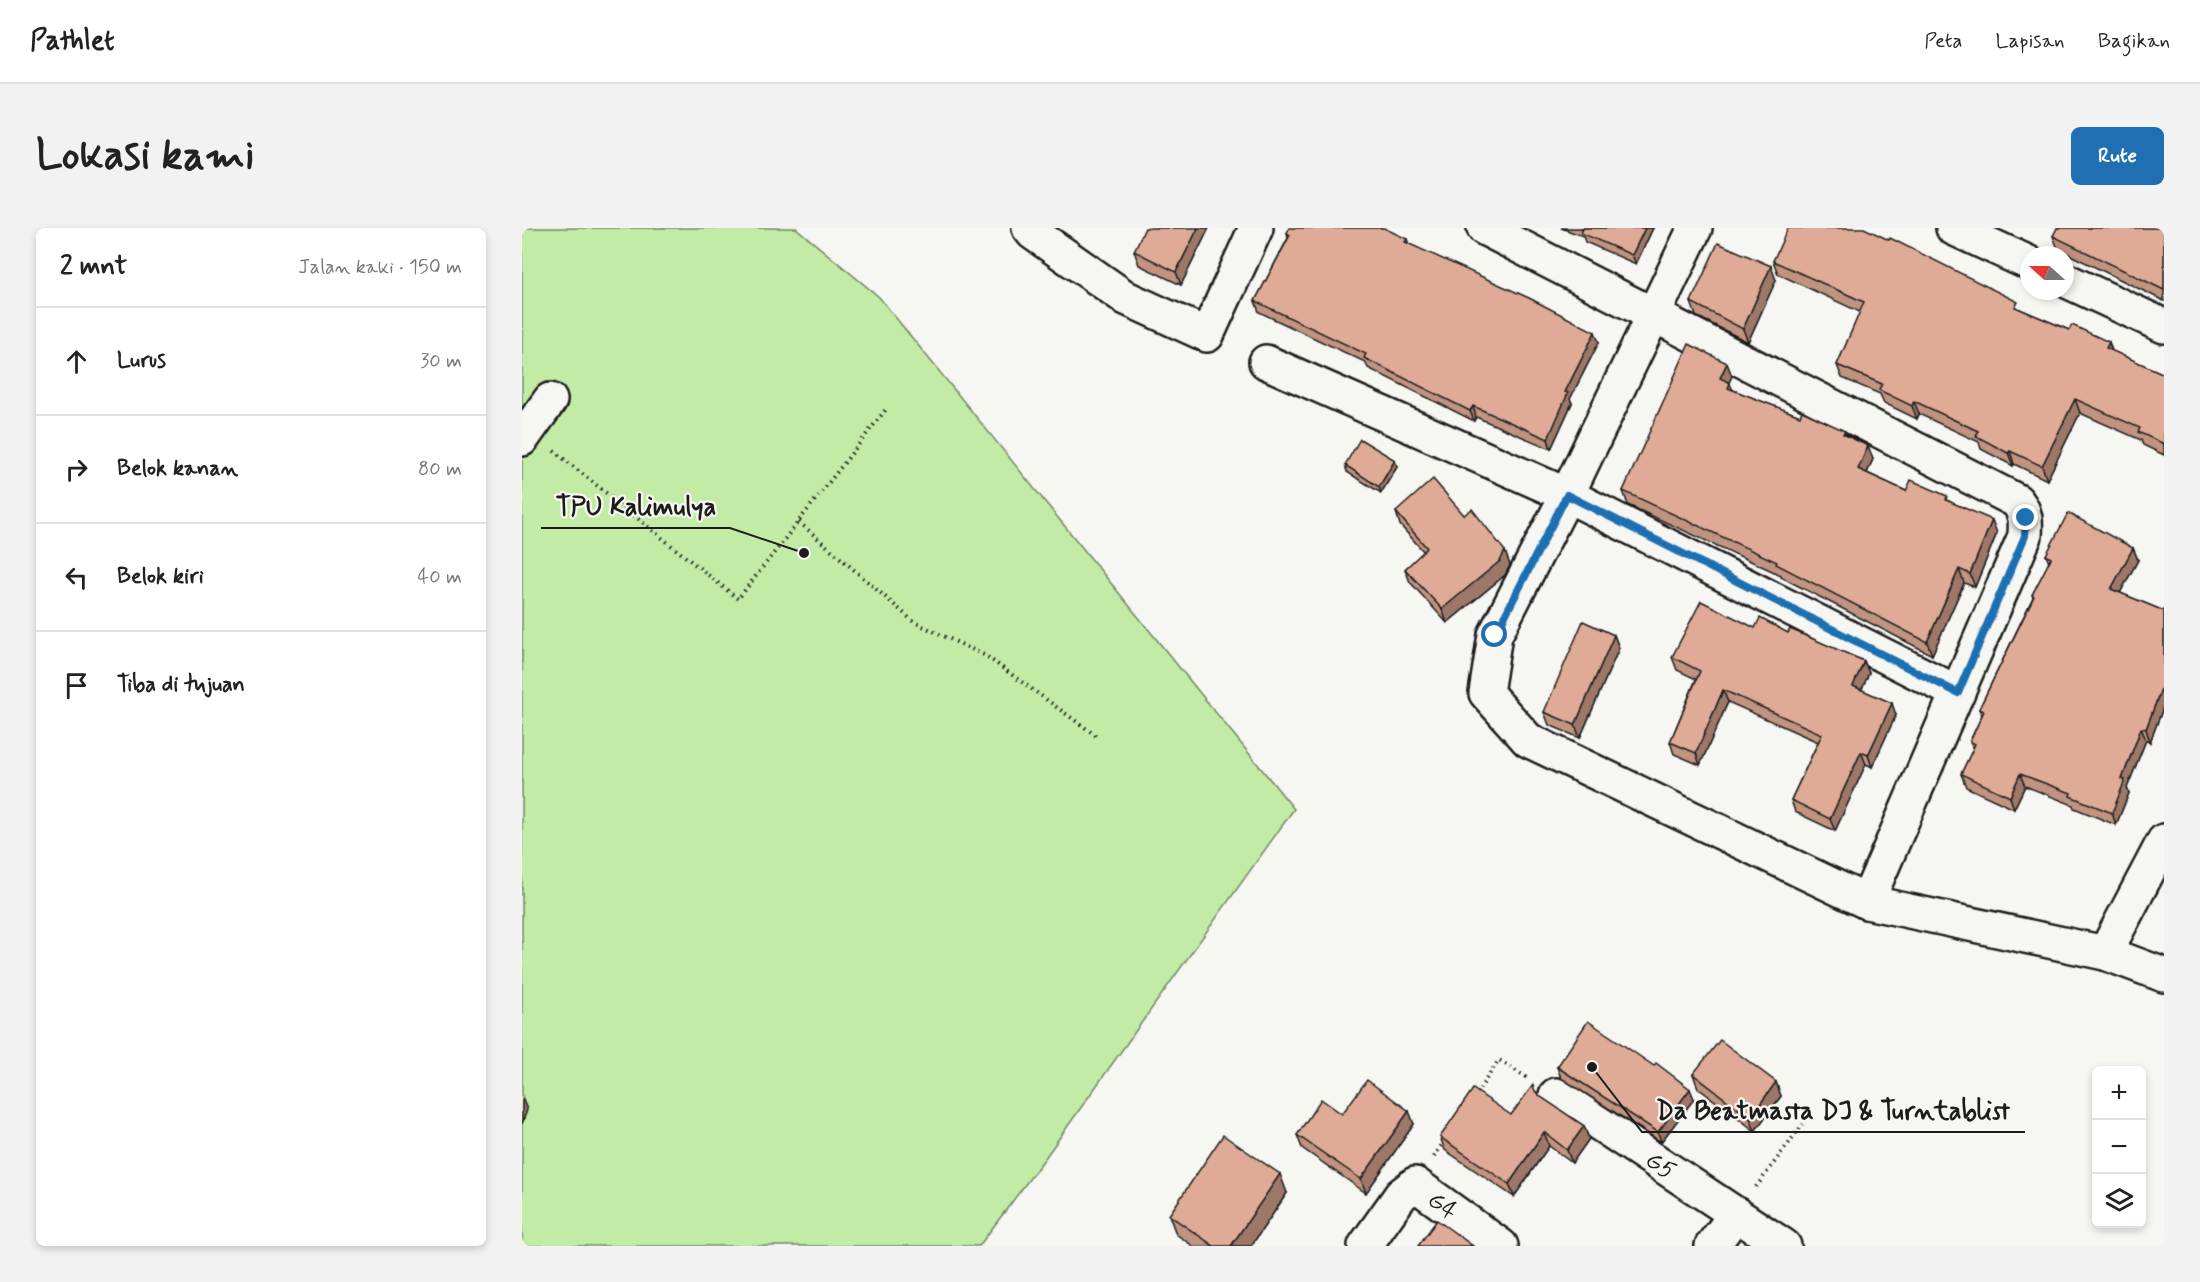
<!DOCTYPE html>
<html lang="id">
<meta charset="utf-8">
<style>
:root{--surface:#fff;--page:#f2f2f2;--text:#222;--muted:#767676;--line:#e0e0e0;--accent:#1f6fb2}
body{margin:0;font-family:Mynerve,sans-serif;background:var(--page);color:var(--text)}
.controls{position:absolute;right:18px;bottom:18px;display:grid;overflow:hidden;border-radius:9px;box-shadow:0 3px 9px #0003}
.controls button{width:54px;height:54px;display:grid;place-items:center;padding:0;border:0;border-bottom:2px solid var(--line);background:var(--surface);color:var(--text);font:30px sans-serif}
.compass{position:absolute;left:1498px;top:18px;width:54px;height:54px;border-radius:50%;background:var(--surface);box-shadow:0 3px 9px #0003;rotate:291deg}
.stop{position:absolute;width:18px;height:18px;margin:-14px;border:4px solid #1f6fb2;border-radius:50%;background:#fff}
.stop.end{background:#1f6fb2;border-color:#fff;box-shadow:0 2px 6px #0008}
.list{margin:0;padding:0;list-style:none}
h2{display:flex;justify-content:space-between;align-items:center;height:78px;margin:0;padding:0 24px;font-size:26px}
h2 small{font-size:20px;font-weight:400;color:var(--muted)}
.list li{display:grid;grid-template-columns:39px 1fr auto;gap:18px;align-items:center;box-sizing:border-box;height:108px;padding:0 24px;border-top:2px solid var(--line)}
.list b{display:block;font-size:22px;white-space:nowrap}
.list em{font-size:20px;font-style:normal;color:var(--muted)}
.icon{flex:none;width:33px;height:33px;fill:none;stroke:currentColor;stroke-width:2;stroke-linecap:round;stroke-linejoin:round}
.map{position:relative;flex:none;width:1642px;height:1018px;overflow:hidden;border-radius:9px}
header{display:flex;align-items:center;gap:36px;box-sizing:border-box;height:84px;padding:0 30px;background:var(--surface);border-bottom:2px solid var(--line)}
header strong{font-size:28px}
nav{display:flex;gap:33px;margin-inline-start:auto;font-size:21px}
.intro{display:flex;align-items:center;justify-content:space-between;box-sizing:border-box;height:144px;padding:0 36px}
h1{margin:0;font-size:42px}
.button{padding:15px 27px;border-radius:9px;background:var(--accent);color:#fff;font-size:21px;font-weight:700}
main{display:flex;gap:36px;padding:0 36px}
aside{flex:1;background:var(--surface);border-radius:9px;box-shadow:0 3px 9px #0003}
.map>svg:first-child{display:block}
</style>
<header>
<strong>Pathlet</strong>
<nav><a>Peta</a><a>Lapisan</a><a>Bagikan</a></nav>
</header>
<div class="intro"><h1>Lokasi kami</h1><a class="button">Rute</a></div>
<main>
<aside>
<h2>2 mnt<small>Jalan kaki · 150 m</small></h2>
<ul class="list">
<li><svg class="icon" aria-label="ahead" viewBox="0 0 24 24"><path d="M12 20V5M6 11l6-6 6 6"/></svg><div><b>Lurus</b></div><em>30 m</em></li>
<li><svg class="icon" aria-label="right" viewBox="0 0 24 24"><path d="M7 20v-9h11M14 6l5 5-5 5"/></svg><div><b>Belok kanan</b></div><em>80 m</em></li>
<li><svg class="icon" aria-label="left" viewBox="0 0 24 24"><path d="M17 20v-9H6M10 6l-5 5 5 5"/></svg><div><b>Belok kiri</b></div><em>40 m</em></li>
<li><svg class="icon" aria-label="arrive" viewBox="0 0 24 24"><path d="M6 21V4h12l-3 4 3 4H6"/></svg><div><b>Tiba di tujuan</b></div></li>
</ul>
</aside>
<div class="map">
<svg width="1642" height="1018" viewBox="0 0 1642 1018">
<rect width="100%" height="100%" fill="#f6f6f2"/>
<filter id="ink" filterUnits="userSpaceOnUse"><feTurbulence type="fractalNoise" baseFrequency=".0167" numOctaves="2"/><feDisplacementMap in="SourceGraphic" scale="12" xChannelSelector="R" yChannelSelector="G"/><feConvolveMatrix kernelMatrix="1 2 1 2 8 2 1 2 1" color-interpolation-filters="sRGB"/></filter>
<g filter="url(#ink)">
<!-- green -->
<polygon fill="#c2eba6" stroke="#6f8461" stroke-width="1.5" points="0,0 274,0 357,69 772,581 523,930 457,1018 0,1018"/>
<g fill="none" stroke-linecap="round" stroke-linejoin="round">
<!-- minor casing -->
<g stroke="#1c1c1c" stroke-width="38">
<g id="minor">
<polyline points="507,0 511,5 604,70 685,107 734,0"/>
<path d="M962,0L1495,273C1504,285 1504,293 1503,308L1345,674"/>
<polyline points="1173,0 1045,267 973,407 964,465 1006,512 1345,674 1583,725 1642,747"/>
<polyline points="1431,0 1507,35"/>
<polyline points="1543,52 1642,98"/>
<polyline points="744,134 1045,267 1436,465"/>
<polyline points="0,211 28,172"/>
<polyline points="1583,725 1642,613"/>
<polyline points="1034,867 1262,1018"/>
<polyline points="843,1018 879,967 893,956 979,1018"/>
<polyline points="1190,1018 1214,986"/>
</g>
</g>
<!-- path -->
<g stroke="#1c1c1c" stroke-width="4" stroke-dasharray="1.5 4.5" stroke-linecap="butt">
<polyline points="32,223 216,371 365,180"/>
<polyline points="277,294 392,394 464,428 576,509"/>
<polyline points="954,866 977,832 1007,851"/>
<polyline points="912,929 923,912"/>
<polyline points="1234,959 1281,896"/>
</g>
<!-- minor -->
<use href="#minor" stroke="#f6f6f2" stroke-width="33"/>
</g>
<!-- wall -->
<g fill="#c19381" stroke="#1c1c1c" stroke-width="1.5">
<polygon points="687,0 659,57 617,37 612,23"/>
<polygon points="1039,0 1131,0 1114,36 1063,14 1061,8"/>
<polygon points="1642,0 1642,73 1536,21 1531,8"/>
<polygon points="765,5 885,11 887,16 1077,114 1048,171 1050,175 1029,221 954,189 952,193 846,140 843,134 737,84 733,73 766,10"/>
<polygon points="1251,33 1498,81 1547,102 1587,114 1590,123 1642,146 1642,227 1621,217 1619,212 1558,185 1525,252 1492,236 1491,238 1459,221 1457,214 1397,186 1395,191 1362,175 1358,166 1320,150 1315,137 1338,84 1256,46"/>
<polygon points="1254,52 1226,114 1174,88 1169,74"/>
<polygon points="1210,148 1207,154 1211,162 1278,188 1323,203 1324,207 1346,218 1351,231 1345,245 1384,263 1427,273 1475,305 1453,359 1442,355 1410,427 1259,349 1259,347 1106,277 1101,263"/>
<polygon points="823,237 875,239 859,265 825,244"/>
<polygon points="874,284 942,287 988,337 983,347 925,395 888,354 883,341 902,324 878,297"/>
<polygon points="1611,320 1616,332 1598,365 1642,383 1642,477 1628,514 1624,512 1605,560 1607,565 1594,597 1552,580 1551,577 1503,558 1492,581 1444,559 1439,546 1451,521 1448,513 1460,487 1457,481 1511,369 1510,367 1527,335 1524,327"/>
<polygon points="1233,400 1266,405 1342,433 1347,445 1339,461 1374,487 1350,539 1344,536 1313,603 1273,584 1269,572 1296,514 1206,474 1178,537 1152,526 1148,514 1174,451 1155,442 1150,429"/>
<polygon points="1092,407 1097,420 1058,510 1027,497 1022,484"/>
<polygon points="1035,839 1172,871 1139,914 1039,850"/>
<polygon points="1171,846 1254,854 1259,868 1233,903 1176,860"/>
<polygon points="1014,864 1019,869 1062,898 1067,911 1050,935 1027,918 992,969 923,922 918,909 989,887"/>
<polygon points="820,886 892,896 844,965 780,920 775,907"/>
<polygon points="765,965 729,1018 671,1018 654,1006 647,987"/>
</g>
<!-- shaded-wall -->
<g fill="#9d7869" stroke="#1c1c1c" stroke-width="1.5">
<polygon points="676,0 687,0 659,57 654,44"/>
<polygon points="1123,0 1131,0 1114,36 1110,27"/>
<polygon points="1249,38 1254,52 1226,114 1221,101"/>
<polygon points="1073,104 1077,114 1048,171 1050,175 1029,221 1026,211 1043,164"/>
<polygon points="1587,114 1591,127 1584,120"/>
<polygon points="1205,135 1210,148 1203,164 1198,150"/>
<polygon points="1553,171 1558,185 1525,252 1520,238"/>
<polygon points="1392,173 1397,186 1395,191 1390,178"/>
<polygon points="951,178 954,189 952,193 948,183"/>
<polygon points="1346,218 1351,231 1341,254 1336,241"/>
<polygon points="1488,223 1492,236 1491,238 1486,225"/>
<polygon points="873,232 875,239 859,265 857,259"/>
<polygon points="1470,292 1475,305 1453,359 1448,346"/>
<polygon points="1611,320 1616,332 1593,374 1589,361"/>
<polygon points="983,323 988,337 983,347 925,395 920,381"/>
<polygon points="1437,341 1442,355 1410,427 1405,414"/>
<polygon points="1092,407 1097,420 1058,510 1053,497"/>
<polygon points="1342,433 1347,445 1336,470 1331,458"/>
<polygon points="1642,453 1642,477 1628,514 1624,501"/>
<polygon points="1201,462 1206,474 1178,537 1174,525"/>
<polygon points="1370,475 1374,487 1350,539 1346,527"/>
<polygon points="1619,500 1624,512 1605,560 1607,565 1594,597 1590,585 1600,551"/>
<polygon points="1339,524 1344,536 1313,603 1308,591"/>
<polygon points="1498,546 1503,558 1492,581 1488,569"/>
<polygon points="1254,854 1259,868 1233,903 1228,890"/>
<polygon points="1168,861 1172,871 1139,914 1136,904"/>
<polygon points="1,871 5,882 0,896 0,873"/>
<polygon points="887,883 892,896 844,965 839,951"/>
<polygon points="1062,898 1067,911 1050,935 1045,922"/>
<polygon points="1022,904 1027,918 992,969 987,956"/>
<polygon points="758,946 765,965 729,1018 709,1018"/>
</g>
<!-- building -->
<g fill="#e0ab96" stroke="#1c1c1c" stroke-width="1.5">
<polygon points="623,0 676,0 654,44 612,23"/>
<polygon points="767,0 862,0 885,11 883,14 1007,70 1073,104 1043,164 1046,165 1026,211 951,178 948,183 842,130 844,126 733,73 768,7 765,5"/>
<polygon points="1059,0 1123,0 1110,27 1059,5 1061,1"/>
<polygon points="1266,0 1342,0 1367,12 1368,10 1496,74 1493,79 1547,102 1550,97 1587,114 1584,120 1642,146 1642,216 1616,204 1618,200 1553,171 1520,238 1488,223 1486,225 1454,208 1456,203 1392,173 1390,178 1357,162 1360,156 1315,137 1342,74 1251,33"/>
<polygon points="1535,0 1642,0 1642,62 1531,8"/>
<polygon points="1196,15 1249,38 1221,101 1169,74"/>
<polygon points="1167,116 1205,135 1198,150 1208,155 1206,160 1278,188 1280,183 1323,203 1321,206 1346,218 1336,241 1384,263 1389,252 1425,268 1424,272 1470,292 1448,346 1437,341 1405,414 1254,336 1255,334 1101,263"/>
<polygon points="838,211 873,232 857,259 823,237"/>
<polygon points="911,251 942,287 950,281 983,323 978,333 920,381 883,341 905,320 874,284"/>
<polygon points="1546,285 1611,320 1589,361 1642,383 1642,453 1624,501 1619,500 1600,551 1603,552 1590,585 1548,568 1549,565 1498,546 1488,569 1439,546 1453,516 1448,513 1462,483 1457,481 1512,368 1510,367 1529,330 1524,327"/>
<polygon points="1179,373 1233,400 1238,390 1266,405 1268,401 1342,433 1331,458 1370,475 1346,527 1339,524 1308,591 1269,572 1300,506 1201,462 1174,525 1148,514 1178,443 1150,429"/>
<polygon points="1061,393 1092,407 1053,497 1022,484"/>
<polygon points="1066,793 1132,838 1134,835 1168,861 1136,904 1035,839"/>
<polygon points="1198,812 1254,854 1228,890 1171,846"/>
<polygon points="845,852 887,883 839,951 775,907 799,871 820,886"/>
<polygon points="1011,857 1013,863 1019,869 1062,898 1045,922 1022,904 987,956 918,909 951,861 989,887"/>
<polygon points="701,907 758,946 709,1018 692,1018 647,987"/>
<polygon points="915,992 951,1018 896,1018"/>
</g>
</g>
<g fill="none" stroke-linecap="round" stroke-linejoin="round" filter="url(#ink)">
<!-- route -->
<polyline stroke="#1f6fb2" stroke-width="8" points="973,407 1045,267 1436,465 1503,308 1504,290"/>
</g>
<g text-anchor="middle" stroke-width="4.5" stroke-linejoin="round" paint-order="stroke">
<!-- street labels -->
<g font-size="24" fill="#1c1c1c" stroke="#f6f6f2">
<text transform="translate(1139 937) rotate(34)" y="8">G5</text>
<text transform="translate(921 977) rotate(36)" y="8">G4</text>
</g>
</g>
<!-- callouts -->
<path fill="none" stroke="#1c1c1c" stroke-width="2" d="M282 325L208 300H19M1070 839L1120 904H1503"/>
<g fill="#1c1c1c" stroke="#f6f6f2" stroke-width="2">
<circle cx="282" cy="325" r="6"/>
<circle cx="1070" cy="839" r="6"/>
</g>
<g font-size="26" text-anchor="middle" font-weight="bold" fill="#1c1c1c" stroke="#f6f6f2" stroke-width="4.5" stroke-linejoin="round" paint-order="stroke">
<text x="114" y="287">TPU Kalimulya</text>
<text x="1311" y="891">Da Beatmasta DJ &amp; Turntablist</text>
</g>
</svg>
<div class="controls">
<button>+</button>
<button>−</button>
<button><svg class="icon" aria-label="layers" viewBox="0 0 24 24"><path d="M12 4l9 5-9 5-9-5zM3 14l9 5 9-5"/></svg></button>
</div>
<svg class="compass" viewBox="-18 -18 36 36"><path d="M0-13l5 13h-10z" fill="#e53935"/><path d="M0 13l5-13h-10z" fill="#767676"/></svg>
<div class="stop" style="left:973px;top:407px"></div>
<div class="stop end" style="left:1504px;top:290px"></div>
</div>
</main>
